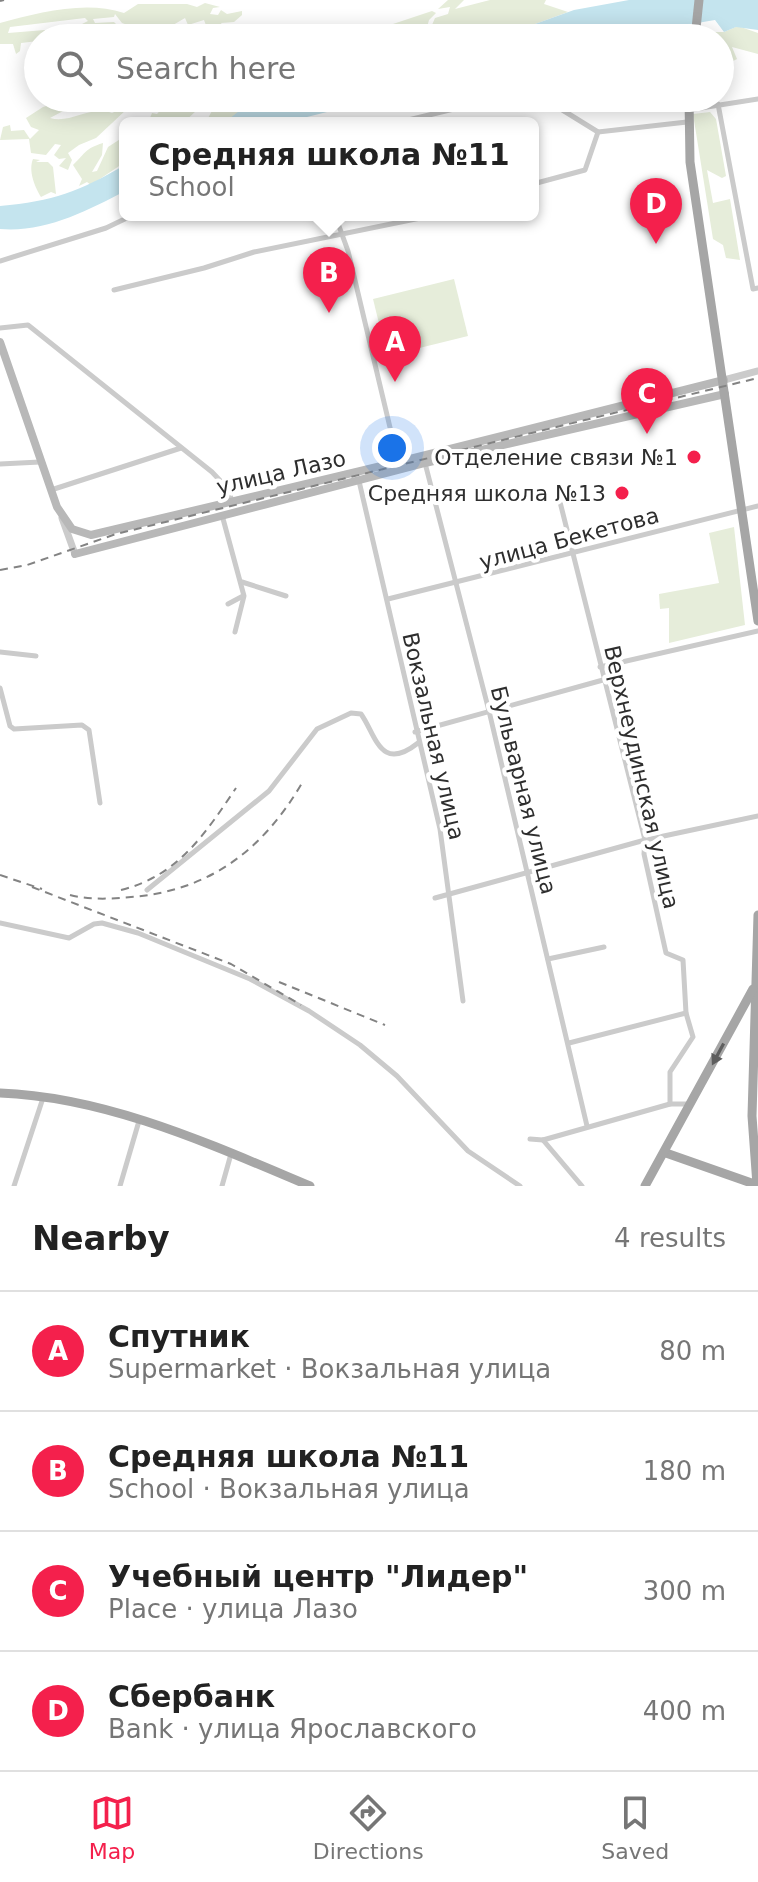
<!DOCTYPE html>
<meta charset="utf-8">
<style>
:root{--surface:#fff;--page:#f6f6f6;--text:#222;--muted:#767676;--line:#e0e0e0;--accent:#f4204c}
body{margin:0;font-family:"DejaVu Sans",sans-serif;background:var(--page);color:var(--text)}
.you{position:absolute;left:392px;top:448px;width:28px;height:28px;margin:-20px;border:6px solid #fff;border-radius:50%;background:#1a73e8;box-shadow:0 0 0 12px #1a73e833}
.badge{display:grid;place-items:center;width:52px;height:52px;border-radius:50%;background:var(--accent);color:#fff;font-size:26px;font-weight:700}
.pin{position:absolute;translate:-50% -66px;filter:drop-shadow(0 2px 4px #0008)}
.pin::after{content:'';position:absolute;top:42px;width:28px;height:24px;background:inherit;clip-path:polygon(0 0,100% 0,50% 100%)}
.popup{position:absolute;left:119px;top:117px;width:420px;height:104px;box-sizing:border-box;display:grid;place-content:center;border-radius:12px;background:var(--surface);filter:drop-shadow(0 2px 6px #0005);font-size:26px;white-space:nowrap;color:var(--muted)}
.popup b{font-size:30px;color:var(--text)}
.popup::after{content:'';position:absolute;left:50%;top:100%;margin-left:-16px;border:16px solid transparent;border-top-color:var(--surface)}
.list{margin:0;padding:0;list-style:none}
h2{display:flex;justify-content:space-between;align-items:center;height:104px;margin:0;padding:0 32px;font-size:34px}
h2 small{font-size:26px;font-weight:400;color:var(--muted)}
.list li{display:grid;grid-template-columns:52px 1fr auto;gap:24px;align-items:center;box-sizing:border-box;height:120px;padding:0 32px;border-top:2px solid var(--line)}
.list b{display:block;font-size:30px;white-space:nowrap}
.list p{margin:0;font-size:26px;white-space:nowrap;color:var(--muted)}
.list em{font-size:26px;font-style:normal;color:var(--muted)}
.icon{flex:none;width:44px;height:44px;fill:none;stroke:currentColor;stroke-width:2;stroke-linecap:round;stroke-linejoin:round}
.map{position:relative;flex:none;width:758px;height:1186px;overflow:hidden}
.search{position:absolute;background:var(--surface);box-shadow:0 4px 20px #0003;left:24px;right:24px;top:24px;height:88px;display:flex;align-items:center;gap:20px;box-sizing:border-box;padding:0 28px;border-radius:44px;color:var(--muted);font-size:30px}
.sheet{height:584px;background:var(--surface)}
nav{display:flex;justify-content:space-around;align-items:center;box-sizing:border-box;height:112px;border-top:2px solid var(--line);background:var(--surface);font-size:22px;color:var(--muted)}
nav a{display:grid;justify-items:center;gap:4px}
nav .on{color:var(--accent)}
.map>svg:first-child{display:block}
</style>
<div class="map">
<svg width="758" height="1186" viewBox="0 0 758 1186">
<rect width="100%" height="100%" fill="#fff"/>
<!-- green -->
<g fill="#e6edda">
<polygon points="448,0 464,0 455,9 490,0 546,0 544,4 568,12 535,24 449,33 442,38 431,38 429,32 435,18 448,14 450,7 438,9"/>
<path d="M205,3L220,7L213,8L210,14L218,15L221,10L227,14L242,11V15L234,22L221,23L227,33L213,38L197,36L196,32L207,28L204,20L188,25L185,18L156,35L122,23L115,14L114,17L93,19L95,23L114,22L120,28L118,36L86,33L78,26L88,21L85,18L10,27L8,33L45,30L46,34L38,41L21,43L20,51L16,54L13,44H0V23C38,13 85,0 124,13L138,4H187L197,7Z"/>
<polygon points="432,11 436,13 429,20 424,38 333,38 332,28 366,33"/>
<polygon points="738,26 758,33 758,54 732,47 737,59 733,61 730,52 720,45 720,38 703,36 705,32 724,32"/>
<path d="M73,98H77L79,109L65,110L50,118C71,124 90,105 112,113L137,101L145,104L127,109L96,138L79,145L68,153L72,160L68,170L59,166L66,158L59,159L54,155L61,145L55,144L46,155L31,153L29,139L0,140L3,127L10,125L11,131L24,130L30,139L39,130L31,127L26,118L43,107Z"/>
<polygon points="189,98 190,105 197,105 199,98 210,98 183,123 172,123 169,117 165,123 148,123 152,113 157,114 166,104"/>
<polygon points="219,98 306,98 294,107 255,107 228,123 207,120"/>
<polygon points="710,112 716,119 726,176 722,178 707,170 713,203 730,199 740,260 726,258 723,245 713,239 693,114"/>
<path d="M125,136V162L91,185L87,182L79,186L82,179L73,165C86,153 84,149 103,143L102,155L92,172L97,171L108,147Z"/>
<path d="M33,159L40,160L36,162H48L53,167L56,194L51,192L41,197C35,187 28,171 33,159Z"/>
<polygon points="454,279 468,336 387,356 373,299"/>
<polygon points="734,527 745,625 669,643 669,608 660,609 659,594 719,583 709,533"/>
</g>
<!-- water -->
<g fill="#c4e4ee">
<polygon points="629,0 758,0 758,30 736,27 724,32 715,20 608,38 442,38 449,33 535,24 574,10"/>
<polygon points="383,98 283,123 224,123 239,111 255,107 294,107 302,99"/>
<path d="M125,165V191C87,211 44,233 0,229V206C54,201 78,192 125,165Z"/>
</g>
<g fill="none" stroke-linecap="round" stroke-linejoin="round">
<!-- minor -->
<g stroke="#cbcbcb" stroke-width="5">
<polyline points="543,98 598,132 687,122"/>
<polyline points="718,104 753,289 758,288"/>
<polyline points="688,110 758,99"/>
<polyline points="396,123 499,98"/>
<polyline points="533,184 585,170 598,132"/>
<polyline points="335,215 348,251 398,461"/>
<polyline points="0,261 106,228 133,215"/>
<polyline points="114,290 204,268 254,252 435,215"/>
<polyline points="0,328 28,325 212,472 228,489 232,501"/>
<polyline points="425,463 489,711 587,1126"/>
<polyline points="0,464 40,462"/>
<polyline points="359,481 440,829 463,1001"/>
<polyline points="51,490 181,448"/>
<polyline points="557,490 645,840 644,854 666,953 683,960 686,1013 693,1037 670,1072 670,1104"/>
<polyline points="222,515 244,596 235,632"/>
<polyline points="242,582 286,596"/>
<polyline points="388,599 758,506"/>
<polyline points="228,604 243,596"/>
<polyline points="0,652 36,656"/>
<polyline points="600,667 758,631"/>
<polyline points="0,688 10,726 14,729 82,725 89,730 100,803"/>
<polyline points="415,732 603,680"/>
<path d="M147,890L269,791L317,729L351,713L361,714C376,735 380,773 418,743"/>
<polyline points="435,898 645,840 758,816"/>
<polyline points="0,923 69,938 94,924 102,923 138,933 250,979 309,1011 360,1045 397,1076 468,1151 520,1186"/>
<polyline points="548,959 604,947"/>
<polyline points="569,1043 686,1013"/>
<polyline points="530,1139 543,1140 670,1104 690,1104"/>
<polyline points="543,1140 582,1186"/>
<polyline points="14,1186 43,1098"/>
<polyline points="120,1186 139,1121"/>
<polyline points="222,1186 231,1154"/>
</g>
<!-- tertiary -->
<g stroke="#cbcbcb" stroke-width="7">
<polyline points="724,380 758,371"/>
<polyline points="62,518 75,554"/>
</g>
<!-- secondary -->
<g stroke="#b8b8b8" stroke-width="8">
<polyline points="0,342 57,507 72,529 91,535 398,462 724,380"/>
<polyline points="75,554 425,463 725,394"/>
</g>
<!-- primary -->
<g stroke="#a6a6a6" stroke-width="9">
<polyline points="695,38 699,0"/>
<polyline points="689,98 690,162 758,621"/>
<path d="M0,1093C108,1097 212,1145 310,1186"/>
<polyline points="666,1153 757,1185 752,1116 758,915"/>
<polyline points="645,1186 753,989"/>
</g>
<!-- rail -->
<g stroke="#838383" stroke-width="2" stroke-dasharray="8 6" stroke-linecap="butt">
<polyline points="0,1 4,0"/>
<polyline points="0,570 27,565 116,534 758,378"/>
<polyline points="0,875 42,889"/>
<polyline points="32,887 231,964 301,1005"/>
<path d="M121,890C178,876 205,834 236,788"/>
<path d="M70,895C90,900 111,899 131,897C209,891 263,850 302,783"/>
<polyline points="279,982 385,1025"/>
</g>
</g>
<!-- one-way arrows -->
<defs><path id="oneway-solid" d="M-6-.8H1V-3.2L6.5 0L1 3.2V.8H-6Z" transform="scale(2)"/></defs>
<use fill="#5e5e5e" href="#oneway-solid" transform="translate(718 1054) rotate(118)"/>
<!-- markers -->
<g fill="#f4204c" stroke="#fff" stroke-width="3">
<circle cx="694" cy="457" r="8"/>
<circle cx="622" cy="493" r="8"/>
</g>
<g text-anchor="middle" stroke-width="8" stroke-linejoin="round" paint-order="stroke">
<!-- poi labels -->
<g font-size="22" fill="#2e2e2e" stroke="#fff" text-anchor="end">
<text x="678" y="465">Отделение связи №1</text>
<text x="606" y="501">Средняя школа №13</text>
</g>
<!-- street labels -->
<g font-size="22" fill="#2e2e2e" stroke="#fff">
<text transform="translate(281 472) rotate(-13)" y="8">улица Лазо</text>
<text transform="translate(569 538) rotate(-15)" y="8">улица Бекетова</text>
<text transform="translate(434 736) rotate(77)" y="8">Вокзальная улица</text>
<text transform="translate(642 777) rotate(77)" y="8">Верхнеудинская улица</text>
<text transform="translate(524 790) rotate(76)" y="8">Бульварная улица</text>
</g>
</g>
</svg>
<div class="you"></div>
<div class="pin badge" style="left:395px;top:382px">A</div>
<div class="pin badge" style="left:329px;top:313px">B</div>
<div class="popup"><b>Средняя школа №11</b>School</div>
<div class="pin badge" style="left:647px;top:434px">C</div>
<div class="pin badge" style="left:656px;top:244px">D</div>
<div class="search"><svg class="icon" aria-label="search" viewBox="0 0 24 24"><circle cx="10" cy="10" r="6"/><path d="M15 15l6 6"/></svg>Search here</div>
</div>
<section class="sheet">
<h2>Nearby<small>4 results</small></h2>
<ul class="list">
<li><span class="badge">A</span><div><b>Спутник</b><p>Supermarket · Вокзальная улица</p></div><em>80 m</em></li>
<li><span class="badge">B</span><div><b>Средняя школа №11</b><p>School · Вокзальная улица</p></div><em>180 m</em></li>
<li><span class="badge">C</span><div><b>Учебный центр &quot;Лидер&quot;</b><p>Place · улица Лазо</p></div><em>300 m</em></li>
<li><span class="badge">D</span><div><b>Сбербанк</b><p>Bank · улица Ярославского</p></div><em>400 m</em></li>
</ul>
</section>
<nav>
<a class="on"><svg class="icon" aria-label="map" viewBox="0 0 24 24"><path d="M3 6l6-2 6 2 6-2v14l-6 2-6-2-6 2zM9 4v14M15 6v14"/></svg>Map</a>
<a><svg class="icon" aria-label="directions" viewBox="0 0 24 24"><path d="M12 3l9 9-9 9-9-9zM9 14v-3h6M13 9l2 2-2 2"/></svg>Directions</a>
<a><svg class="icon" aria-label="saved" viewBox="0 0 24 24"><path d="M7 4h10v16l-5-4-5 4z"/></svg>Saved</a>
</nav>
